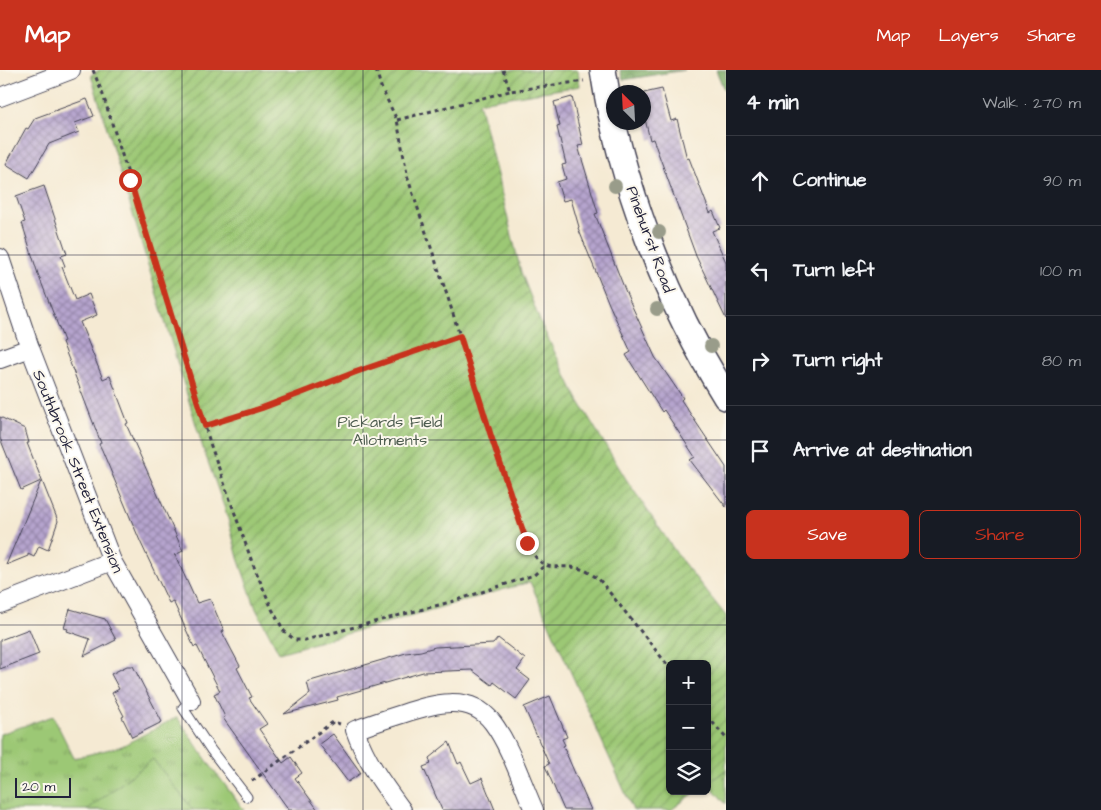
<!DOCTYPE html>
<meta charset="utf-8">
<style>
:root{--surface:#171b24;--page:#242831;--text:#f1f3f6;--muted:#9ea1a6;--line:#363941;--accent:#c8321e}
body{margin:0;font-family:"Architects Daughter",sans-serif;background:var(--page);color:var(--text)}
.controls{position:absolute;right:15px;bottom:15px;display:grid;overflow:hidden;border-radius:8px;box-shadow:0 1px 4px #0004}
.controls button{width:45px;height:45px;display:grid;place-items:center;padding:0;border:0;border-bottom:1px solid var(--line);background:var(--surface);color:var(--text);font:25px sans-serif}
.compass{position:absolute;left:606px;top:15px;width:45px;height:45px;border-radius:50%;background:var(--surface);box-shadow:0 1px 4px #0004;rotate:336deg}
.scale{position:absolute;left:15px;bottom:12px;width:56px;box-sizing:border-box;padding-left:5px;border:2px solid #22223b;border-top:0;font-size:14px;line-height:18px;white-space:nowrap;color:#22223b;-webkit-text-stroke:4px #fbf7ec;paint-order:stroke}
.stop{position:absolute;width:15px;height:15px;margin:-11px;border:4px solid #c8321e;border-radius:50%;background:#fff}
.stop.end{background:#c8321e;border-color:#fff;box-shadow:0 1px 5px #0008}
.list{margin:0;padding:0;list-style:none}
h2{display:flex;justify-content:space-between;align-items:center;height:65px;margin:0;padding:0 20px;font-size:21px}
h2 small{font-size:16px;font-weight:400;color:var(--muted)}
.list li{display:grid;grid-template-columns:32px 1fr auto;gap:15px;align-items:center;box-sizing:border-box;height:90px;padding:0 20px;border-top:1px solid var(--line)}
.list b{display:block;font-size:19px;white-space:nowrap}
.list em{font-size:16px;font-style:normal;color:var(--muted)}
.actions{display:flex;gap:10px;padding:15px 20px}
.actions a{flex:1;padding:11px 0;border:1px solid var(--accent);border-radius:8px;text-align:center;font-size:18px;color:var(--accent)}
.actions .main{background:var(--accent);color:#fff}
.icon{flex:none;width:28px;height:28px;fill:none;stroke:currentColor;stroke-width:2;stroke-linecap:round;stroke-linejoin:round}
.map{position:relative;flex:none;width:726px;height:740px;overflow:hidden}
header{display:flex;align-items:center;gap:30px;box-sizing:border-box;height:70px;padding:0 25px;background:var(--accent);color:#fff}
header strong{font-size:24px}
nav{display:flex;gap:28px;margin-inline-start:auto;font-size:18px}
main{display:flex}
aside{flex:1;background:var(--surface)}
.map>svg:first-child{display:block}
</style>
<header>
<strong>Map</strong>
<nav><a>Map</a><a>Layers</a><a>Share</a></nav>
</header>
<main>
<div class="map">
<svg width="726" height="740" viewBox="0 0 726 740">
<defs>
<pattern id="grass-tufts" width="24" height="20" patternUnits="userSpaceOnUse" patternTransform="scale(1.25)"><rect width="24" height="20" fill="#9cc875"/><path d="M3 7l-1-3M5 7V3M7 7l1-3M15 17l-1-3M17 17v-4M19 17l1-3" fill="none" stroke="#7fa261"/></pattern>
<pattern id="forest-crowns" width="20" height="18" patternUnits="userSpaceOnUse" patternTransform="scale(1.25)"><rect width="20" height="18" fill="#7dac66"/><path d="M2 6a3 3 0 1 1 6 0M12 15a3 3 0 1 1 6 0" fill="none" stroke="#668c55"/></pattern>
<pattern id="garden-furrows" width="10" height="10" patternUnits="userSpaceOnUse" patternTransform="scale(1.25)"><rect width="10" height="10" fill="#9cc875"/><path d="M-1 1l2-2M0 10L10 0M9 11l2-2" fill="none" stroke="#7fa261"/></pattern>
<pattern id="building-cross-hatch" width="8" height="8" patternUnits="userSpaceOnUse" patternTransform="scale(1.25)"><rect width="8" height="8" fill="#b6a4ce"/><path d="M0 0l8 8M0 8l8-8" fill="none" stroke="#9485a8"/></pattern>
</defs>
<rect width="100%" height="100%" fill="#fbf7ec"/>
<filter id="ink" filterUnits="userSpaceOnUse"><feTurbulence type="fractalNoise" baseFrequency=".02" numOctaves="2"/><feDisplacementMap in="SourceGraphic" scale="10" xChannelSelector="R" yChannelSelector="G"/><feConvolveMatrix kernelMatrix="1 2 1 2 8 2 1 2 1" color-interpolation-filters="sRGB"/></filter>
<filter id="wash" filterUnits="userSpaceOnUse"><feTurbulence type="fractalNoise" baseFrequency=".0096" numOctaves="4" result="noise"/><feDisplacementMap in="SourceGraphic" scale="20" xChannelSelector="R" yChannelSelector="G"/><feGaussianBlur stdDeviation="1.12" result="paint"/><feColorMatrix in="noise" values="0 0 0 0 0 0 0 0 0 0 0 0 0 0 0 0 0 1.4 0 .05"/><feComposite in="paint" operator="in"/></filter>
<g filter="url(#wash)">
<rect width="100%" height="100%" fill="#f5ead3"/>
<!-- grass -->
<g fill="url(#grass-tufts)" stroke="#5f7558">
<polygon points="53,646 74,688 122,676 177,647 210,695 244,740 0,740 0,664"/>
<polygon points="726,700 726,734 708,713"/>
</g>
<!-- forest -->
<g fill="url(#forest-crowns)" stroke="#506750">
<polygon points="620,0 685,0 623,10"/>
<polygon points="716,0 726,0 726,19 724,20"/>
</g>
<!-- garden -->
<polygon fill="url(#garden-furrows)" stroke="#5f7558" points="99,0 578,0 580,16 479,32 521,202 542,256 578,330 626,409 679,487 726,546 726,700 707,714 707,594 670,594 670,721 697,721 671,740 633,740 530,512 279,583 256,539 238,488 227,445 203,378 91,5"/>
<!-- pitch -->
<polygon fill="#9cc875" stroke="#5f7558" points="153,689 193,740 87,740"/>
<g id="blocks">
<!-- building -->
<g fill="url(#building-cross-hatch)">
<polygon points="662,19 671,51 677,49 687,89 689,88 710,143 713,141 720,158 712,161 726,192 726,249 696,186 653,69 650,70 644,45 644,23"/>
<polygon points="572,27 583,75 578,76 598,143 595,144 627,225 655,287 683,328 681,330 726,397 726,437 690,390 695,387 664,340 662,342 626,285 631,282 609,234 578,158 579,157 571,129 563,131 557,112 566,109 562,95 566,94 557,57 560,56 554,32"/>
<polygon points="87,29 94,46 75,53 79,62 49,74 29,108 6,94 26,58 28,59 35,48"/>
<polygon points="44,116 67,184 61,186 65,196 62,197 75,230 89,224 97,245 80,252 103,309 110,306 128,353 126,354 183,481 175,485 197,533 210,529 224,561 222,562 240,596 237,598 252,627 249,628 267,654 259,659 283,693 291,687 302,703 295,708 318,740 289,740 223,648 225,647 214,624 220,621 197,576 194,577 173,531 169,533 140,471 102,380 99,374 101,373 62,272 64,271 38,204 22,153 25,152 16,126"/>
<polygon points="0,347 25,359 29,373 27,373 58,451 48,480 39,476 34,487 28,484 28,486 6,495 41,411 21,420 0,368"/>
<polygon points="70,539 105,549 116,570 84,586 90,569 67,561 68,559 64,558"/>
<polygon points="29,559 39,584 0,599 0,570"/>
<polygon points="498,568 525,589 517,600 530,610 516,629 494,612 492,615 472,600 423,602 337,627 338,630 284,644 310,624 307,612 406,583 421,581 435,577 493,574"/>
<polygon points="127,596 133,596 162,652 132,667 122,647 124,646 112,623 119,619 111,604"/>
<polygon points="550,626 567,667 562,669 565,675 563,676 591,740 564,740 545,696 549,694 524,637"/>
<polygon points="333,664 361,703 348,712 319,674"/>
<polygon points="449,672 458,694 461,692 471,713 482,708 495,740 442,740 423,697 431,694 429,688"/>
</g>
</g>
</g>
<g filter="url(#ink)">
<use href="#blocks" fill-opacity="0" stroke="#424052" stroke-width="1"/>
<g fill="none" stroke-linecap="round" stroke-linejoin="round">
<!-- lane casing -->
<g stroke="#424052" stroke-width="11">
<polyline id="lane" points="191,631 183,638 211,680 247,727"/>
</g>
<!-- street casing -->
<g stroke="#424052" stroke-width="20">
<g id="street">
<polyline points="0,27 71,0"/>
<polyline points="0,188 30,278 112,491 191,631"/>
<polyline points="0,289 30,278"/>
<polyline points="0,534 112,491"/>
<path d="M402,740C382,713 366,691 355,660C371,654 386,649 402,644C433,634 470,622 493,653C510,676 522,713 534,740"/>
</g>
</g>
<!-- secondary casing -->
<g stroke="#424052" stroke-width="28">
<path id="secondary" d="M603,0C620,112 666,231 726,327"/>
</g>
<!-- path -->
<g stroke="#424052" stroke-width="3" stroke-dasharray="4 4" stroke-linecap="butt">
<polyline points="93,0 103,25 130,110 211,376 252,492 272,539 284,561 295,570 305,570 454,531 534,505 544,496"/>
<path d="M376,0L381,17L397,50L408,109L449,231L491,366L527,473C546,510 555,490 584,500C589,502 593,506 598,508L670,598"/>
<polyline points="503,0 510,21 584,11"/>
<polyline points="397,50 510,21"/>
<polyline points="205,356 262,338 356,302 461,266"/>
<polyline points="707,646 726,668"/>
<polyline points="252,711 333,652 340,654"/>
</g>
<!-- lane -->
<use href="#lane" stroke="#fff" stroke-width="9"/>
<!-- street -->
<use href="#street" stroke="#fff" stroke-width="18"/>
<!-- secondary -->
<use href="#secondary" stroke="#fff" stroke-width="25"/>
</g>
<!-- trees -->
<g fill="#999c8a">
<circle cx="615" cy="116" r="7"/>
<circle cx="659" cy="162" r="7"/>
<circle cx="657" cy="239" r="7"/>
<circle cx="711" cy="276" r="7"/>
</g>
</g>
<g fill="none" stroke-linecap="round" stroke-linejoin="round" filter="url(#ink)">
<!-- route -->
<polyline stroke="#c8321e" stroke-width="6" points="130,110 205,356 262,338 356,302 460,266 491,366 527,473"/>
</g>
<!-- grid -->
<path fill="none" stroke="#22223b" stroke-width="1" stroke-opacity="0.55" d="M182,0V740M363,0V740M544,0V740M0,185H726M0,370H726M0,555H726"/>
<g text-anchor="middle" stroke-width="4" stroke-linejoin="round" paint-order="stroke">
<!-- street labels -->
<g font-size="16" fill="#22223b" stroke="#fbf7ec">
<text transform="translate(651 169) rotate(70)" y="6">Pinehurst Road</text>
<text transform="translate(79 401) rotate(68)" y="6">Southbrook Street Extension</text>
</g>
<!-- park labels -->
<g font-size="16" fill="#4d5c4f" stroke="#fbf7ec">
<text x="390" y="357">Pickards Field<tspan x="390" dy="18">Allotments</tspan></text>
</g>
</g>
</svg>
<div class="controls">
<button>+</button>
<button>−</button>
<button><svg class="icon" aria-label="layers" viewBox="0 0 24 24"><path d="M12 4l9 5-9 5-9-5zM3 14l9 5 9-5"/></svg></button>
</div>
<svg class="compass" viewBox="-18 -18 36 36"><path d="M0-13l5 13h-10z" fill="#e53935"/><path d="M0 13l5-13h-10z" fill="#9ea1a6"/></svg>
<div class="scale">20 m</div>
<div class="stop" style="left:130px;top:110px"></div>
<div class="stop end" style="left:527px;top:473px"></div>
</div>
<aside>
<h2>4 min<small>Walk · 270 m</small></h2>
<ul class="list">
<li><svg class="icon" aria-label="ahead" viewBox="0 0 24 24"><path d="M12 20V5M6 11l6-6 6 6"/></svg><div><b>Continue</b></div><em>90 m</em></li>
<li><svg class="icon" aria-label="left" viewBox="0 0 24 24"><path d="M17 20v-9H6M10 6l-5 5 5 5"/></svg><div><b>Turn left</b></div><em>100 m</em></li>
<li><svg class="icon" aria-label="right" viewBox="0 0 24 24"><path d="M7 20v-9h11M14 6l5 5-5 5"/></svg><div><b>Turn right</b></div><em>80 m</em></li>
<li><svg class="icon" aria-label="arrive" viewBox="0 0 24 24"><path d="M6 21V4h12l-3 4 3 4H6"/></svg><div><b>Arrive at destination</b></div></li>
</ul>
<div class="actions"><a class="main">Save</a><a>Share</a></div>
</aside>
</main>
